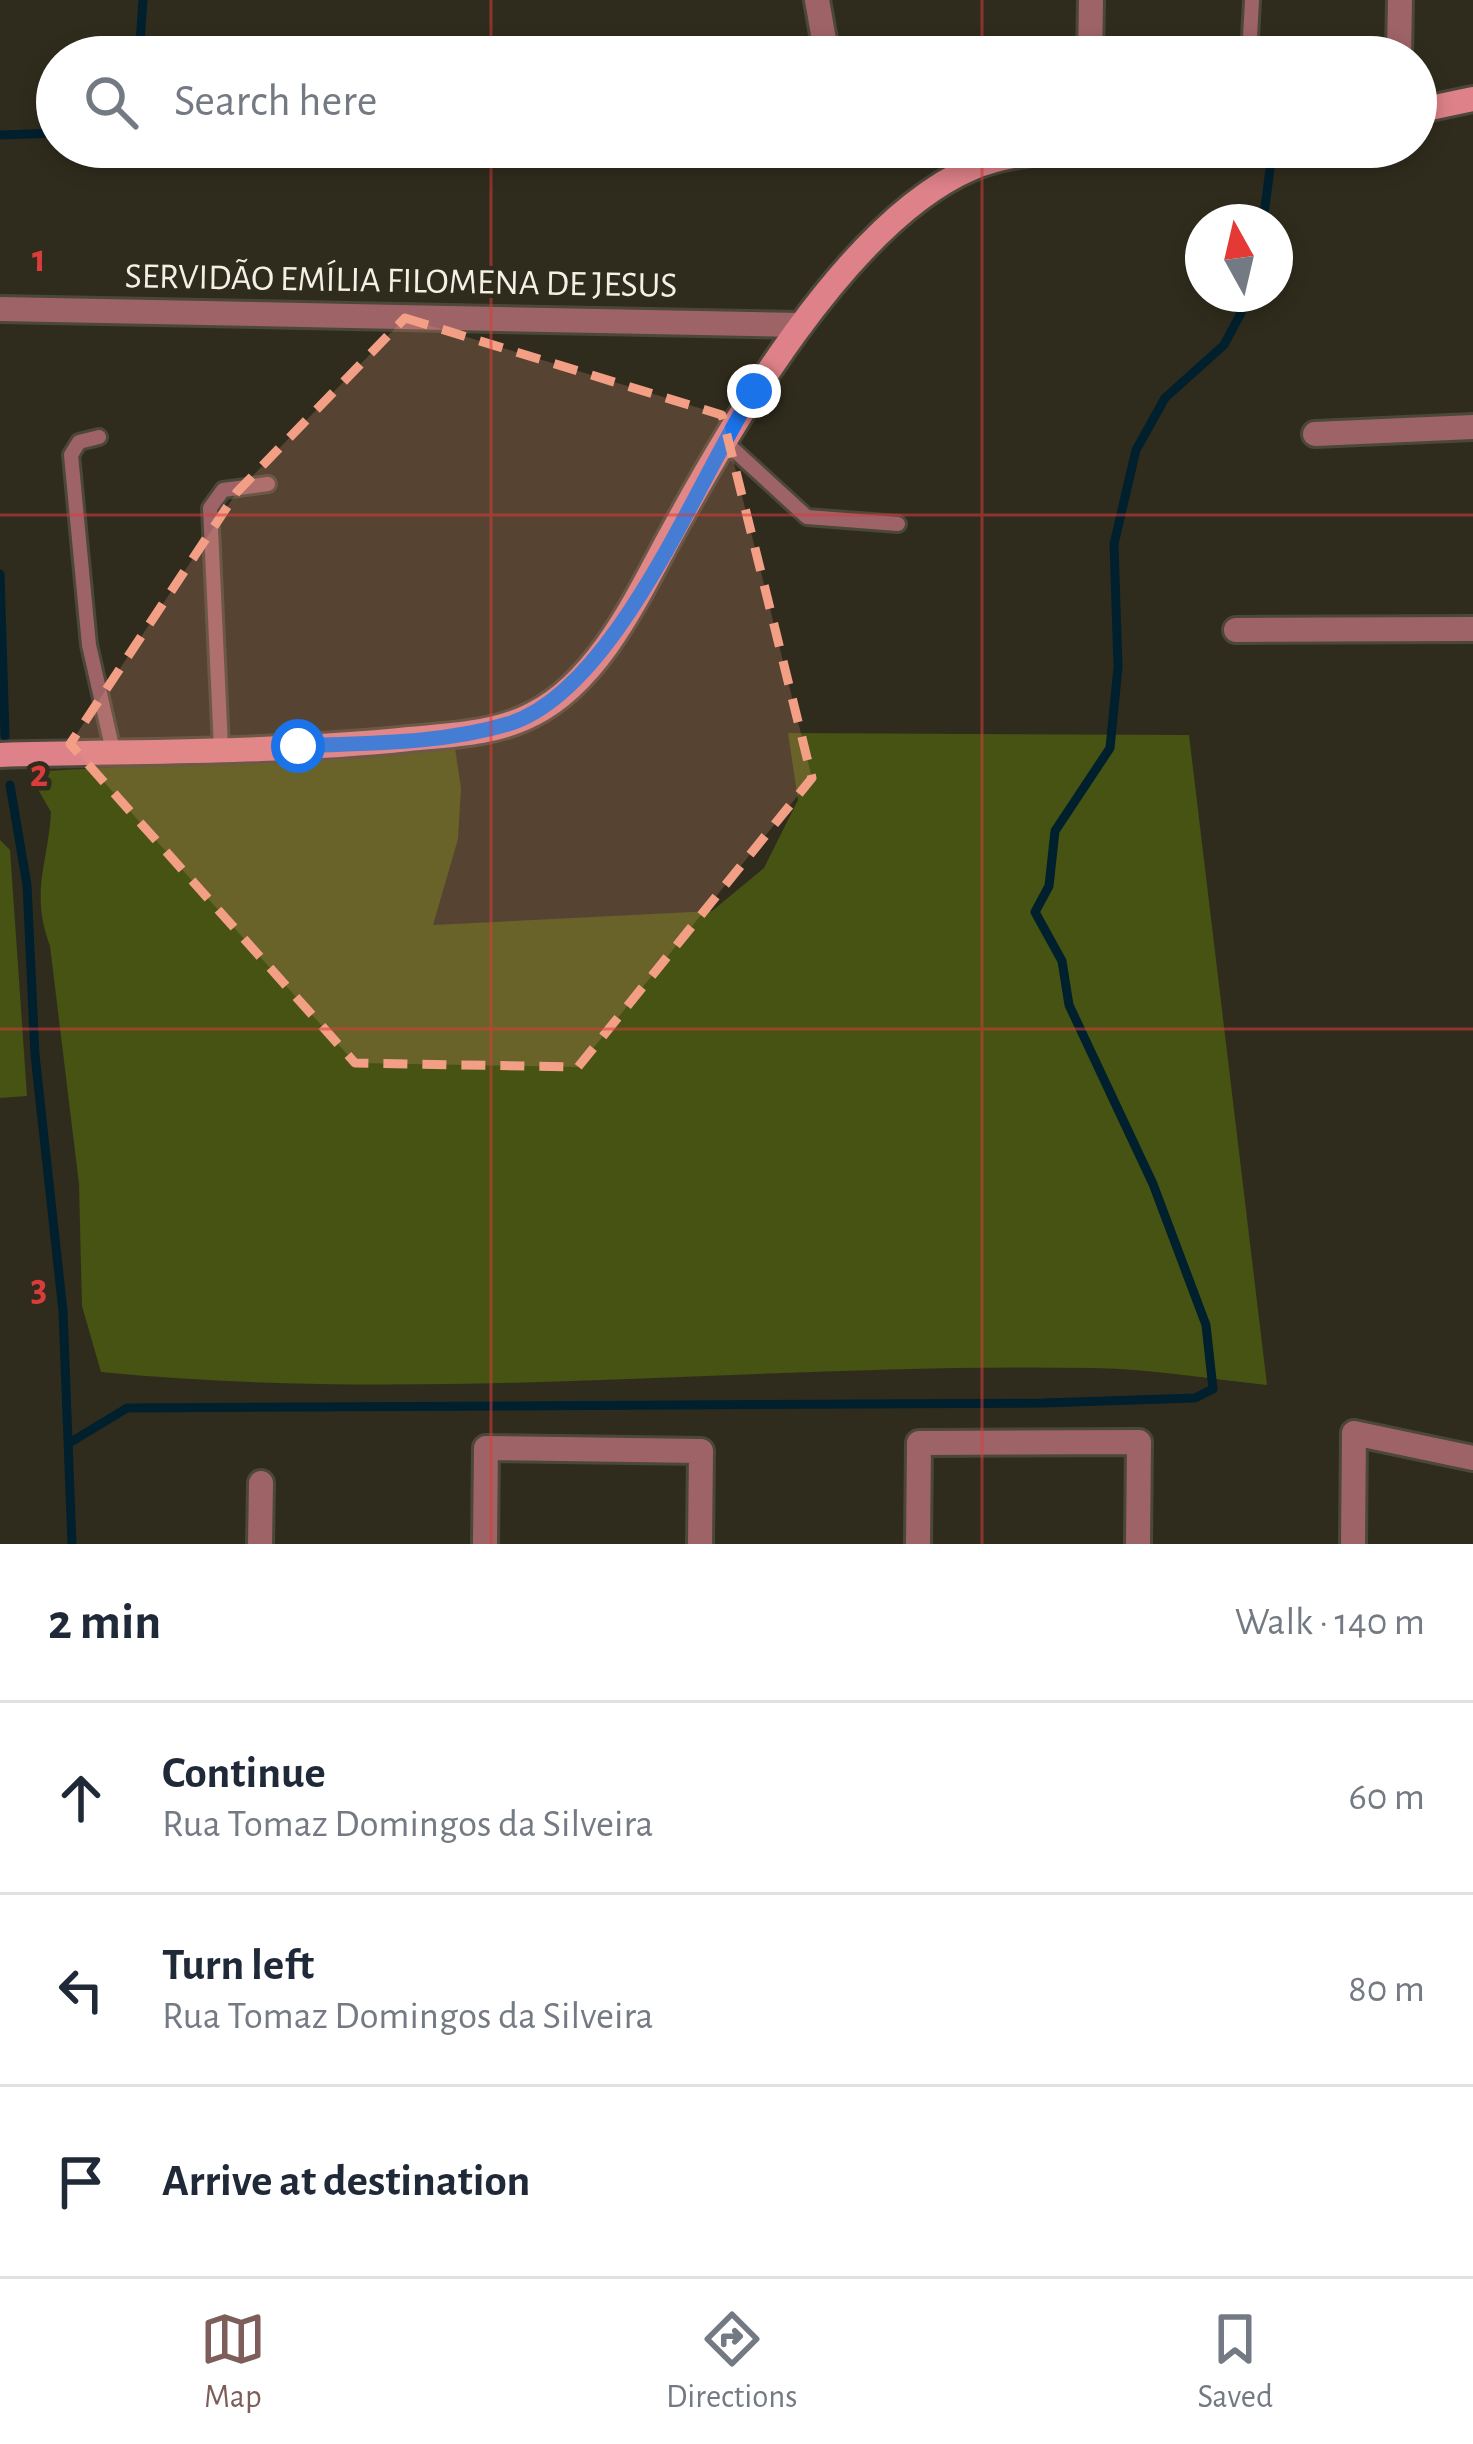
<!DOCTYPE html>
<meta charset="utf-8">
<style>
:root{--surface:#fff;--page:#f2f2f3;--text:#1f2937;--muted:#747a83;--line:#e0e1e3;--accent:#7e5e5a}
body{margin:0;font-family:"Alegreya Sans",sans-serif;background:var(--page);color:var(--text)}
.compass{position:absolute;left:1185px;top:204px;width:108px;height:108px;border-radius:50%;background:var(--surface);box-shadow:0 6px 18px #0003;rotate:352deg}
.stop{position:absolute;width:36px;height:36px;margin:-27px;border:9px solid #1a73e8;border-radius:50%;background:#fff}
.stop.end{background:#1a73e8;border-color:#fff;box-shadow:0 3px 12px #0008}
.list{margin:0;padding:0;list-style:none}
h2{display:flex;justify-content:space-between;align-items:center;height:156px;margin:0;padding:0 48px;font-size:51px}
h2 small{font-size:39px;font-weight:400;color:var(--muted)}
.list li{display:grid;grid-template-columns:78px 1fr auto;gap:36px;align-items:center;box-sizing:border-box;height:192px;padding:0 48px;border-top:3px solid var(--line)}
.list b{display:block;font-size:45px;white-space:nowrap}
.list p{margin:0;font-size:39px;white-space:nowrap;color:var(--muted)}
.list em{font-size:39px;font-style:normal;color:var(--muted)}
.icon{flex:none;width:66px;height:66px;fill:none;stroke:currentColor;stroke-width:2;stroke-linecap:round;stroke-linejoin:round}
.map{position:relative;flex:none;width:1473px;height:1544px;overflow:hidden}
.search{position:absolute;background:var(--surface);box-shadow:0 6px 18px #0003;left:36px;right:36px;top:36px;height:132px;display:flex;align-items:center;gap:30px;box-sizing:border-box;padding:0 42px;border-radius:66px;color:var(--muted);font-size:45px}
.sheet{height:732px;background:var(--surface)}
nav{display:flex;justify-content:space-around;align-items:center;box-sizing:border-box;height:168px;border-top:3px solid var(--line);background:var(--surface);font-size:33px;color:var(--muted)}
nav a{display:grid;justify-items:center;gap:6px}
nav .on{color:var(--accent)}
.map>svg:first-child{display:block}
</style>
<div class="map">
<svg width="1473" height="1544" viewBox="0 0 1473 1544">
<rect width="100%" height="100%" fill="#302c1d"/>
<!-- green -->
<g fill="#465312">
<path d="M788,733L1189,735L1267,1385C1210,1379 1152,1369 1094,1368C761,1362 437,1405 101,1372L82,1306L79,1184L50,946C30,892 48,865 51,812L28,772L455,748L461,788L458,839L433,925L712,911L764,868L798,800Z"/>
<polygon points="0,840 10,850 27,1096 0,1098"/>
</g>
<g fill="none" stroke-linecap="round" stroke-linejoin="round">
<!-- stream -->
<g stroke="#01202d" stroke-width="9">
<polyline points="139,57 143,0"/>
<polyline points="0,135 57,133"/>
<polyline points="1263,222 1270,169"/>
<polyline points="0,574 5,736"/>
<polyline points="10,785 27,885 35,1055 63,1311 72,1544"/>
<polyline points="71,1442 127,1408 1044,1403 1195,1398 1213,1389 1206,1325 1153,1184 1069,1005 1062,961 1035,912 1049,886 1055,831 1110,748 1118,667 1114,544 1136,450 1165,398 1224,345 1251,294"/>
</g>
<!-- service casing -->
<g stroke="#4b4739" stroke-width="20">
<g id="service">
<polyline points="1249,57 1252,0"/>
<polyline points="99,437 79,442 71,455 89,645 113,751"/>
<polyline points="723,440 807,517 898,524"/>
<polyline points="221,748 210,508 223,490 268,484"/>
</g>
</g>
<!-- minor casing -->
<g stroke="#4b4739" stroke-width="30">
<g id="minor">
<polyline points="817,0 827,57"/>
<polyline points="1090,57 1091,0"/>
<polyline points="1399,57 1400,0"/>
<polyline points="936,147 972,168"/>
<polyline points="0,309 801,325"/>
<polyline points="1315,434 1473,427"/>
<polyline points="1236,630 1473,629"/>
<polyline points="260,1544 261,1483"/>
<polyline points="485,1544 486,1448 701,1451 700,1544"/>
<polyline points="918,1544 919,1443 1139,1442 1138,1544"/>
<polyline points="1353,1544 1354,1433 1473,1458"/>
</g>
</g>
<!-- secondary casing -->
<g stroke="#4b4739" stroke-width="30">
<g id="secondary">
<polyline points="1416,111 1473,99"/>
<path d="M0,755C136,751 274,753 409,739C450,735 496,734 533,714C596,682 634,604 666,544C729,428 846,222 972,168C1007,153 1050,151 1088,147"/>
</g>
</g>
<!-- service -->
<use href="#service" stroke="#9e6367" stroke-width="14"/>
<!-- minor -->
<use href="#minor" stroke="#9e6367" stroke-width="24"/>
<!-- secondary -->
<use href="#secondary" stroke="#de8188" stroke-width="24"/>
</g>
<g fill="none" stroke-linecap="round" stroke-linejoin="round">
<!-- route -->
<path stroke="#1a73e8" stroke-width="15" d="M298,746C367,743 441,744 508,724C615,692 696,483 754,391"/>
</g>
<!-- marked area -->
<path fill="#f39f85" fill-opacity="0.2" stroke="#f39f85" stroke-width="9" stroke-dasharray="24 15" stroke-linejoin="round" d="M405,318L722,415L812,778L578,1067L355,1063L70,744L237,492Z"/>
<!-- grid -->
<path fill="none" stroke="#d93c3b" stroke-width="3" stroke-opacity="0.55" d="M491,0V57M982,0V57M491,147V1544M982,147V1544M0,515H1473M0,1029H1473"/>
<g text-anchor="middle" stroke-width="9" stroke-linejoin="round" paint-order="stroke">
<!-- street labels -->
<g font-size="36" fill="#f3f0e6" stroke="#302c1d">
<text transform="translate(401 279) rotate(1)" y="13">SERVIDÃO EMÍLIA FILOMENA DE JESUS</text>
</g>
</g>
<g font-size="39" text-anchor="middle" font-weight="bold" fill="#d93c3b" stroke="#302c1d" stroke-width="9" stroke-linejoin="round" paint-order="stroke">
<text x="39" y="271">1</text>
<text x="39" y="786">2</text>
<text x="39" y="1300">3</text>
</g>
</svg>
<svg class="compass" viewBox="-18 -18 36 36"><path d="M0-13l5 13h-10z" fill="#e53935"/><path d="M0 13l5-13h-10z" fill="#747a83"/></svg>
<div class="stop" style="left:298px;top:746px"></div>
<div class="stop end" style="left:754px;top:391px"></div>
<div class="search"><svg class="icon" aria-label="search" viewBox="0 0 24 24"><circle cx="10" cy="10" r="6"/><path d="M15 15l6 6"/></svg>Search here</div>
</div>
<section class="sheet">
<h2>2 min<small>Walk · 140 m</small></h2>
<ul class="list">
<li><svg class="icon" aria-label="ahead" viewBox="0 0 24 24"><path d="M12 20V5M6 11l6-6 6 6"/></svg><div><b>Continue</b><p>Rua Tomaz Domingos da Silveira</p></div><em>60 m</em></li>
<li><svg class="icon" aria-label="left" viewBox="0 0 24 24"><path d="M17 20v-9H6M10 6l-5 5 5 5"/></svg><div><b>Turn left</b><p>Rua Tomaz Domingos da Silveira</p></div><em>80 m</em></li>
<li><svg class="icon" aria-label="arrive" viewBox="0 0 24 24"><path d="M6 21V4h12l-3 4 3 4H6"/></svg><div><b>Arrive at destination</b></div></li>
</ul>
</section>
<nav>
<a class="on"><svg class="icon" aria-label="map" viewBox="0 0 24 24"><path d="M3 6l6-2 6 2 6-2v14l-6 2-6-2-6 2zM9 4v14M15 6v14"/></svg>Map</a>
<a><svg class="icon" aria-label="directions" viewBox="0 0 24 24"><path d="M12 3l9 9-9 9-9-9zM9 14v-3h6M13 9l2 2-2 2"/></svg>Directions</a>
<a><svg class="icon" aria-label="saved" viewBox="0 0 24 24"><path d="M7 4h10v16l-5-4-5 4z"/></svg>Saved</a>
</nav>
